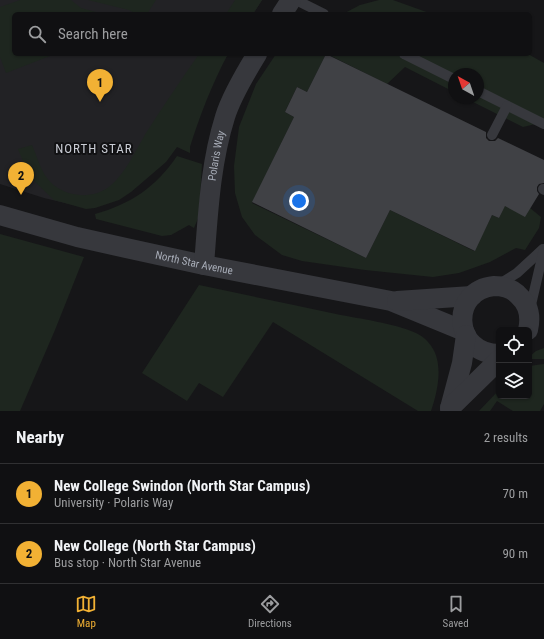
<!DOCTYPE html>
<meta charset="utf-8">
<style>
:root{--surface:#101012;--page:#19191b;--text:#f1f3f6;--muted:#9c9d9f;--line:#303032;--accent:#f2b134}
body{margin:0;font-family:"Roboto Condensed",sans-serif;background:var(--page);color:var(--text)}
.controls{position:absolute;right:12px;bottom:12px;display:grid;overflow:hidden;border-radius:6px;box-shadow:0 1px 3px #0004}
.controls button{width:36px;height:36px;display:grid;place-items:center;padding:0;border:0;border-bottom:1px solid var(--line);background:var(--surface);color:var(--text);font:20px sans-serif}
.compass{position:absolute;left:448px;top:68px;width:36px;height:36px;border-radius:50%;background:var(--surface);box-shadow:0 1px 3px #0004;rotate:320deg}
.you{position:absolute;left:299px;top:201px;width:14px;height:14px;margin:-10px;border:3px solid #fff;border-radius:50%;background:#1a73e8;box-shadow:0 0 0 6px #1a73e833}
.badge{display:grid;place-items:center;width:26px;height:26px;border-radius:50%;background:var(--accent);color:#111;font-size:13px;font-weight:700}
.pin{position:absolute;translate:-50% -33px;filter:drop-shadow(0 1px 2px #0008)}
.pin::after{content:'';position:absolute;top:21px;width:14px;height:12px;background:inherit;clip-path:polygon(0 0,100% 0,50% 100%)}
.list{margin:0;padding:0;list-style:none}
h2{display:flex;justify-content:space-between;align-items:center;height:52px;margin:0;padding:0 16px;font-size:17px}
h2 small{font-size:13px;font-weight:400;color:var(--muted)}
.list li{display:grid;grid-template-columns:26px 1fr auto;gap:12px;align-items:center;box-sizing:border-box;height:60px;padding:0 16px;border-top:1px solid var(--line)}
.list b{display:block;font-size:15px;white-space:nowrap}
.list p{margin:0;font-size:13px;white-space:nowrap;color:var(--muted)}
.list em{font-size:13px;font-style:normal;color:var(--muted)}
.icon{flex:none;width:22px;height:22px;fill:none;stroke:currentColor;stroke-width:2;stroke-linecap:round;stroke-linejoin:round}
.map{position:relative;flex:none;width:544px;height:411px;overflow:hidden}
.search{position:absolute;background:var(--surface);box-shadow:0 1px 3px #0004;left:12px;right:12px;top:12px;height:44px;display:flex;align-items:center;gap:10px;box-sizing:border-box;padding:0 14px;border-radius:6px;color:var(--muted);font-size:15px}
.sheet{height:172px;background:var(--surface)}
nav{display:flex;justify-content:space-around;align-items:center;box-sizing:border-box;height:56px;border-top:1px solid var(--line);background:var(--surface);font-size:11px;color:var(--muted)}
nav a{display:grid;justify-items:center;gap:2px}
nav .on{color:var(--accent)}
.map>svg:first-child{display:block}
</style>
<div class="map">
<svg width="544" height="411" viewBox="0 0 544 411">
<rect width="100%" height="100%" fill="#161618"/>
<!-- built -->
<polygon fill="#222225" points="0,0 262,0 253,14 14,14 14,54 228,54 164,156 78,206 44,198 0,184"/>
<!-- green -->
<g fill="#1e261f">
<polygon points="20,0 71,0 81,8 103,14 14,14 14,54 55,54 6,73 0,57 0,7"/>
<polygon points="88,0 156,0 147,14 136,14 129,10"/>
<polygon points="235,0 262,0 253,14 226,14"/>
<polygon points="379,0 393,0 432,14 343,14 360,5"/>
<path d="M199,54H228C212,84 200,115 190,147V153L177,147L166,162L131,192L119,200L95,208L86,209L54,200L32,179L25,166L18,149L32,145C37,156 40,169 47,178C61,197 92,201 110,186C125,174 136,150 146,133C163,106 181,80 199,54Z"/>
<polygon points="276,54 326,54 307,92 297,87 285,112 294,117 252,203 366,258 390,210 474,251 492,215 499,218 508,199 530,208 541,217 539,228 525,250 516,248 490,262 459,273 433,277 365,270 302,261 282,255 255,235 242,217 235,193 234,166 239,127 256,84"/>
<polygon points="327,54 528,54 544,63 544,122 523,127 465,98 478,98 478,74 454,74 454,92 405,67 387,84"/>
<path d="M177,156L202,164L199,216L194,228L189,225L171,235L162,236L96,219L95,214C131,204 156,187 177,156Z"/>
<polygon points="0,234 84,257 55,330 20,411 0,411"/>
<path d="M199,285C245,295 290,304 336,314C360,319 394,323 416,333C420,335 425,338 428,342C445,360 438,390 431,411H418L273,322L223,397L199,383L187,401L142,373Z"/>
<polygon points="544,348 544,359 529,359 529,357 536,351"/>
<polygon points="544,364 544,404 540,411 513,411 497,401 490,411 479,411 499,390 499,396 529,396 529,366"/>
</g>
<!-- building -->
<polygon fill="#404145" points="326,54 486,132 486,138 489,141 495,141 498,138 544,160 544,183 539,184 537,187 537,191 539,194 525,217 505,206 499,218 492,215 475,251 390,210 366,258 252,202 294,117 285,112 297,87 307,92"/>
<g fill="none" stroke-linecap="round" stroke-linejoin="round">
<!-- service -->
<g stroke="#37383d" stroke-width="10">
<polyline points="296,0 324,14"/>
<polyline points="404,54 454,79"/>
<polyline points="478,91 544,124"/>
<polyline points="492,135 507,106"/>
<polyline points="543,189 544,190"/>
<polyline points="498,285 517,273 543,249"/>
<polyline points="530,309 544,249"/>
</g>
<!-- minor -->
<g stroke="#37383d" stroke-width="20">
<polyline points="282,14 291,0"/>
<path id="s1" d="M0,215L77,237L126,248L204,265L391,301L464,331"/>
<path id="s2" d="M204,265C208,215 210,165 225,117C231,97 246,72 257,54"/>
<polyline points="397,301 472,296"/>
<path d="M499,354C452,354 450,290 494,286C504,286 513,289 519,296C529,305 531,317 528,330"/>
<polyline points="450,408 462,363 466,335"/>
<polyline points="450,408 499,360"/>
</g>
</g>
<g text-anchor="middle" stroke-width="4" stroke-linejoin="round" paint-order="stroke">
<!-- street labels -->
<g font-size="11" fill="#a8adb8" stroke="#111113">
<text dy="4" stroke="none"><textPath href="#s2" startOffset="110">Polaris Way</textPath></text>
<text dy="4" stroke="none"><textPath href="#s1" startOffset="200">North Star Avenue</textPath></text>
</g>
<!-- quarter labels -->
<g font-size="13" letter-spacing="1" fill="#c9ccd4" stroke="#111113">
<text x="94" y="153">NORTH STAR</text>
</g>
</g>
</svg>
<div class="controls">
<button><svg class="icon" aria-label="locate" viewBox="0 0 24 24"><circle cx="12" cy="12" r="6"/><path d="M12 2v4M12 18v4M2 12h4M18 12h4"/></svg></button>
<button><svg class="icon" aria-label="layers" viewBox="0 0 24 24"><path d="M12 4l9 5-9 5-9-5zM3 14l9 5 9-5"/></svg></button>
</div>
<svg class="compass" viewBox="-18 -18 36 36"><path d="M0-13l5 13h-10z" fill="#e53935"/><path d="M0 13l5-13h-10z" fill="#9c9d9f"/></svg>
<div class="you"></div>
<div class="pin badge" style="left:100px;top:102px">1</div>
<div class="pin badge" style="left:21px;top:195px">2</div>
<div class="search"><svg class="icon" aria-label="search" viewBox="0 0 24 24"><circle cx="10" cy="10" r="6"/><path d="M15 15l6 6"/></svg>Search here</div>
</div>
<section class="sheet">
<h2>Nearby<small>2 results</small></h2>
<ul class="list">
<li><span class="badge">1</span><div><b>New College Swindon (North Star Campus)</b><p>University · Polaris Way</p></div><em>70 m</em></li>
<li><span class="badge">2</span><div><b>New College (North Star Campus)</b><p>Bus stop · North Star Avenue</p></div><em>90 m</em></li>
</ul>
</section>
<nav>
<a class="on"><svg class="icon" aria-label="map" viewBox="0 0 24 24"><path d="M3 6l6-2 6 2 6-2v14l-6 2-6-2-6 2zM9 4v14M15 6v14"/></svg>Map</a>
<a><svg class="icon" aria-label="directions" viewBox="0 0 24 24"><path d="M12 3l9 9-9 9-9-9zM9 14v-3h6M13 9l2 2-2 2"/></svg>Directions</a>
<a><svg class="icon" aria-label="saved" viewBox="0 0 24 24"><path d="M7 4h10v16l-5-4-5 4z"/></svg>Saved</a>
</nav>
